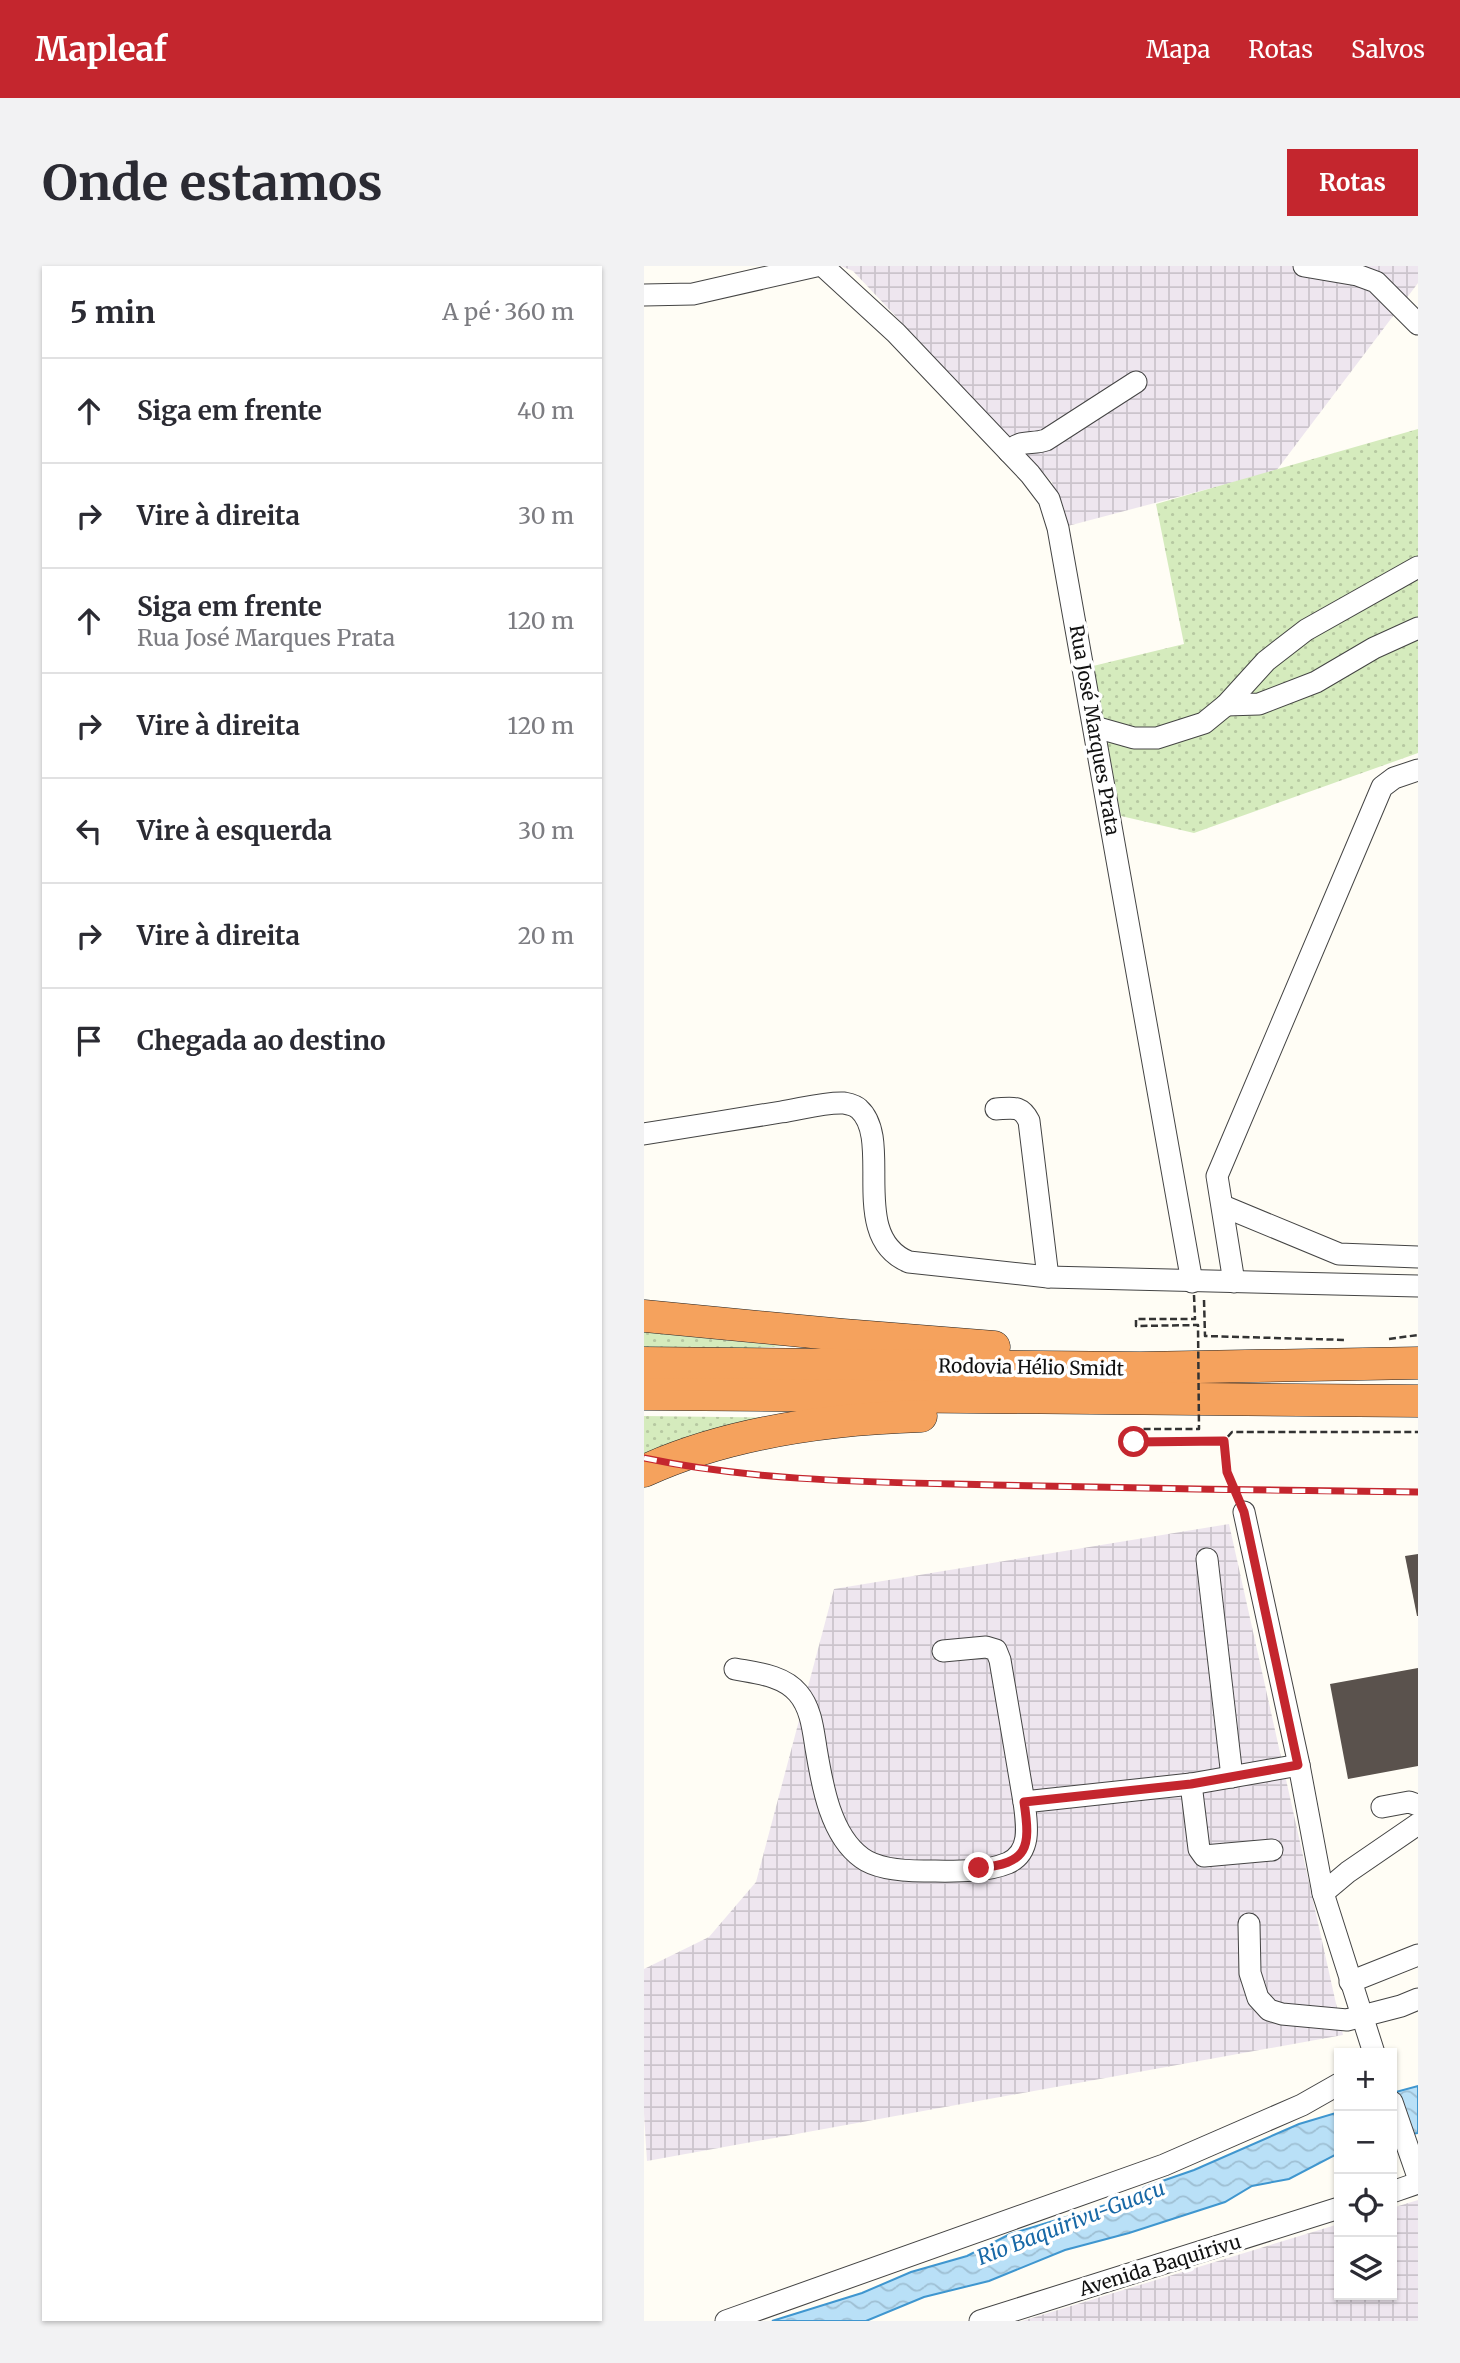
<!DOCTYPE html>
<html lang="pt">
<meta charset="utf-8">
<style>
:root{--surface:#fff;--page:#f2f2f3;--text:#2b2b33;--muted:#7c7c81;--line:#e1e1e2;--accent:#c4262e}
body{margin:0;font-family:Merriweather,serif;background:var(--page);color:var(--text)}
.controls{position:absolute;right:21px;bottom:21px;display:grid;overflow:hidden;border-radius:0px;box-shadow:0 2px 5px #0004}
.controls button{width:63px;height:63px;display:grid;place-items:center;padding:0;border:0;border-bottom:2px solid var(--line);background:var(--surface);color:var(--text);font:35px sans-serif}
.stop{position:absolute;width:21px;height:21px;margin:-16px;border:5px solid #c4262e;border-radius:50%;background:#fff}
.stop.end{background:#c4262e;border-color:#fff;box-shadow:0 2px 7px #0008}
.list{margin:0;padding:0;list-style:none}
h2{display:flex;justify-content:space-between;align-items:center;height:91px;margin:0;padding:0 28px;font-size:30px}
h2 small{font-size:23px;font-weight:400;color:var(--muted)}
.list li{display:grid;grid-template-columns:46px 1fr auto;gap:21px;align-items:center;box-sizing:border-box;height:105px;padding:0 28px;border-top:2px solid var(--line)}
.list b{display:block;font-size:26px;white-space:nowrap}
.list p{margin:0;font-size:23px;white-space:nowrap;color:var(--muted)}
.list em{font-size:23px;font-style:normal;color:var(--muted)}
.icon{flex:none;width:38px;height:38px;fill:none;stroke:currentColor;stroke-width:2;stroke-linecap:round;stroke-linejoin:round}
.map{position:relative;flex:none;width:774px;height:2055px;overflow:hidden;border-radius:0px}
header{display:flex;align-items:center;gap:42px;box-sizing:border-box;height:98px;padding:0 35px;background:var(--accent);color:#fff}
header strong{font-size:33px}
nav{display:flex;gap:38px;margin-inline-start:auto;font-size:24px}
.intro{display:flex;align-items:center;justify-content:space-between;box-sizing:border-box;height:168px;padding:0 42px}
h1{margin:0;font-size:49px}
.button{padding:18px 32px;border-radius:0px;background:var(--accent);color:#fff;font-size:24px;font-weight:700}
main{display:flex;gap:42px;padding:0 42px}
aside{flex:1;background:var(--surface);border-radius:0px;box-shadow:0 2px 5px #0004}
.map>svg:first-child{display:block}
</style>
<header>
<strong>Mapleaf</strong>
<nav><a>Mapa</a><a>Rotas</a><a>Salvos</a></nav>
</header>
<div class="intro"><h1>Onde estamos</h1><a class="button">Rotas</a></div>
<main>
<aside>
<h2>5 min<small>A pé · 360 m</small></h2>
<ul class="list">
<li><svg class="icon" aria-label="ahead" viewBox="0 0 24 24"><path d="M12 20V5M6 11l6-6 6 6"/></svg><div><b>Siga em frente</b></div><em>40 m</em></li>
<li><svg class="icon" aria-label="right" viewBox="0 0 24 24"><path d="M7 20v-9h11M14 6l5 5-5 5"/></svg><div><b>Vire à direita</b></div><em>30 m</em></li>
<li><svg class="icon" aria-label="ahead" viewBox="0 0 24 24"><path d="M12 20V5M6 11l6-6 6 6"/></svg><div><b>Siga em frente</b><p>Rua José Marques Prata</p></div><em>120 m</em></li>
<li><svg class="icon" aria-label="right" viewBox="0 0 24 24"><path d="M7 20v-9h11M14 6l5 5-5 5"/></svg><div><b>Vire à direita</b></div><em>120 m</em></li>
<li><svg class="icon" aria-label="left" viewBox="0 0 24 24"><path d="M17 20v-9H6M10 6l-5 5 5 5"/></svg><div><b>Vire à esquerda</b></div><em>30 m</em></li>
<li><svg class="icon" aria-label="right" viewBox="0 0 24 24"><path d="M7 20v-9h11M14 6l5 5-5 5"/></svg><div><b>Vire à direita</b></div><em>20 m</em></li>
<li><svg class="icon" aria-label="arrive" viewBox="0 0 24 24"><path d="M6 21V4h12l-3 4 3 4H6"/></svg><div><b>Chegada ao destino</b></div></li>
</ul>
</aside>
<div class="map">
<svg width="774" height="2055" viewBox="0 0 774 2055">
<defs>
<pattern id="industrial-grid" width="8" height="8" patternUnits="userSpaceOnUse" patternTransform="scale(1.75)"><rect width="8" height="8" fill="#eee6ef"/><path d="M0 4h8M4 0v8" fill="none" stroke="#cbc4cc"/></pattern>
<pattern id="grass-dots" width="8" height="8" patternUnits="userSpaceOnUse" patternTransform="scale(1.75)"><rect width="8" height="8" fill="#d5ebbd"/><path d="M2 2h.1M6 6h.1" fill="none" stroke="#b6c8a1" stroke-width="1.8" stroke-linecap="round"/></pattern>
<pattern id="water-waves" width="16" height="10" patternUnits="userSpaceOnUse" patternTransform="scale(1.75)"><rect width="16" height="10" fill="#b9e0f7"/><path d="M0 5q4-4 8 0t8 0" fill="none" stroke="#9ebfd3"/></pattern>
</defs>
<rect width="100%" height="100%" fill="#fffdf5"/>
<!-- industrial -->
<g fill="url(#industrial-grid)">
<polygon points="197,0 774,0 774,17 632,205 420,261 408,216 209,5"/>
<polygon points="585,1258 699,1769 3,1895 0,1848 0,1703 65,1671 112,1616 190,1323"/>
<polygon points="774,1934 774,2055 378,2055 695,1958 695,2029 748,2029 748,1942"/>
</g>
<!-- grass -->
<g fill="url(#grass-dots)">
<polygon points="774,163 774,487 550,567 477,550 449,400 540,378 512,238"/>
<polygon points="0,1066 141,1080 0,1089"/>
<polygon points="0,1150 151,1152 0,1197"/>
</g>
<!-- water -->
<g fill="url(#water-waves)" stroke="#3f96cf" stroke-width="2">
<polygon points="774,1820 774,1867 748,1871 748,1827"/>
<polygon points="695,1846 695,1887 645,1913 608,1920 581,1936 485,1967 421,1984 345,2015 280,2031 222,2055 128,2055 218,2027 267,2006 323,1990 366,1968 488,1931 501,1921 550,1904 655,1858"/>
</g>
<!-- building -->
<g fill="#5a524d">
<polygon points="774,1288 774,1350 773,1350 761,1290"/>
<polygon points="774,1402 774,1500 704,1513 686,1418"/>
</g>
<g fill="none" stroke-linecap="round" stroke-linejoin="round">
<!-- minor casing -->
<g stroke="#444" stroke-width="23">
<g id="minor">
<polyline points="179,0 252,67 386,208 405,233 414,262 548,1016"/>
<polyline points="660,0 713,9 732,16 774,58"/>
<polyline points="0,29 49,28 172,0"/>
<path d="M365,186C375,173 388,179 402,174L492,116"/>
<polyline points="582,439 615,438 672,416 730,382 774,362"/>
<polyline points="451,461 490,472 513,472 560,457 582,439 622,395 662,364 774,301"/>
<path d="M352,843C369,842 377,839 385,855L404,1011"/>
<path d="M0,868C46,861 91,853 137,846C157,843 180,836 200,837C205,838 211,839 215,843C250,874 203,971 265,996L404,1011L774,1020"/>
<polyline points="579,940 695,988 774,991"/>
<polyline points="590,1016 573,910 738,521 750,512 774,504"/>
<polyline points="600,1246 655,1499 679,1627 730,1787"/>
<polyline points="563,1293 588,1511"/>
<polyline points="299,1385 342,1381 352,1384 356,1394 380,1536"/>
<path d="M91,1403C112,1407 139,1409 154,1427C167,1442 169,1463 172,1482C178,1518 186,1569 218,1592C233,1603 262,1605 280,1605C306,1605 340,1607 364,1597C388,1586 383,1558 380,1536L547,1518L655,1499"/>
<polyline points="547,1518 555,1583 560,1590 628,1584"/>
<polyline points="738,1541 765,1536 774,1539"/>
<polyline points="679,1627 704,1606 774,1558"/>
<polyline points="605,1658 606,1707 614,1732 625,1744 638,1748 703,1754 757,1740 774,1733"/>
<polyline points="706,1716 774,1689"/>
<polyline points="748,1836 774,1911"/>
<polyline points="748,1926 774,1917"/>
<polyline points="82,2055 520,1899 658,1839 695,1818"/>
<polyline points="336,2055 695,1942"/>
</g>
</g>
<!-- highway casing -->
<g stroke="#222" stroke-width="33">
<g id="highway">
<polyline points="0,1050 199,1069 350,1081"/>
<polyline points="0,1097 496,1102 774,1097"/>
<polyline points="0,1128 774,1135"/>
<path d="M0,1205C85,1166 184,1153 277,1150"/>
</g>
</g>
<!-- path -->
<g stroke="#333" stroke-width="2.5" stroke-dasharray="7 3.5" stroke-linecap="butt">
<polyline points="560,1034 561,1070 703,1074"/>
<polyline points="745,1073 774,1069"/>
<polyline points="593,1230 583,1206 580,1175 588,1166 774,1166"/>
</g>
<!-- minor -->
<use href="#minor" stroke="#fff" stroke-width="21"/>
<!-- highway -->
<use href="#highway" stroke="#f5a25d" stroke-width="32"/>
<!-- rail casing -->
<g stroke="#c4262e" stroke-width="7">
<path id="rail" d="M0,1192C114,1216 233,1216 349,1219C491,1222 632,1225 774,1226"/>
</g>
<!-- rail -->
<use href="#rail" stroke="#fff" stroke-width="4.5" stroke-dasharray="13" stroke-linecap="butt"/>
<!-- path-bridge -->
<polyline stroke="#333" stroke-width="2.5" stroke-dasharray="7 3.5" stroke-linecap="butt" points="550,1029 551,1053 492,1053 492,1060 554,1059 555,1163 490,1163 490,1176 580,1175"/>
</g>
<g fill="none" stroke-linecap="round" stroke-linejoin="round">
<!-- route -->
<path stroke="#c4262e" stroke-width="9" d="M335,1602C384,1597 387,1583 380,1536L547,1518L654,1499L600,1246L583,1206L580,1175L490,1176"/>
</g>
<g text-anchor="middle" stroke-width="7" stroke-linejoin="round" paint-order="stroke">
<!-- street labels -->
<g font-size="19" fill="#111" stroke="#fff">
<text transform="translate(451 464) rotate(80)" y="7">Rua José Marques Prata</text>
<text transform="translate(387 1101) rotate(1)" y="7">Rodovia Hélio Smidt</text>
<text transform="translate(516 1999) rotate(-17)" y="7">Avenida Baquirivu</text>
</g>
<!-- water labels -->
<g font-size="21" font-style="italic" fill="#1768a6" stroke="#fff">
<text transform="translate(427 1957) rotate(-21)" y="7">Rio Baquirivu-Guaçu</text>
</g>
</g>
</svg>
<div class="controls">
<button>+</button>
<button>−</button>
<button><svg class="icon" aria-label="locate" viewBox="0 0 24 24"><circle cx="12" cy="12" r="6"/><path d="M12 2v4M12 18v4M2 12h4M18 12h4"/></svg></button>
<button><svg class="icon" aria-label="layers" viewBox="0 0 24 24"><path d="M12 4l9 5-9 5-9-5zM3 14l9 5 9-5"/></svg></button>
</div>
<div class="stop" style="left:490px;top:1176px"></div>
<div class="stop end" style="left:335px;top:1602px"></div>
</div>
</main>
